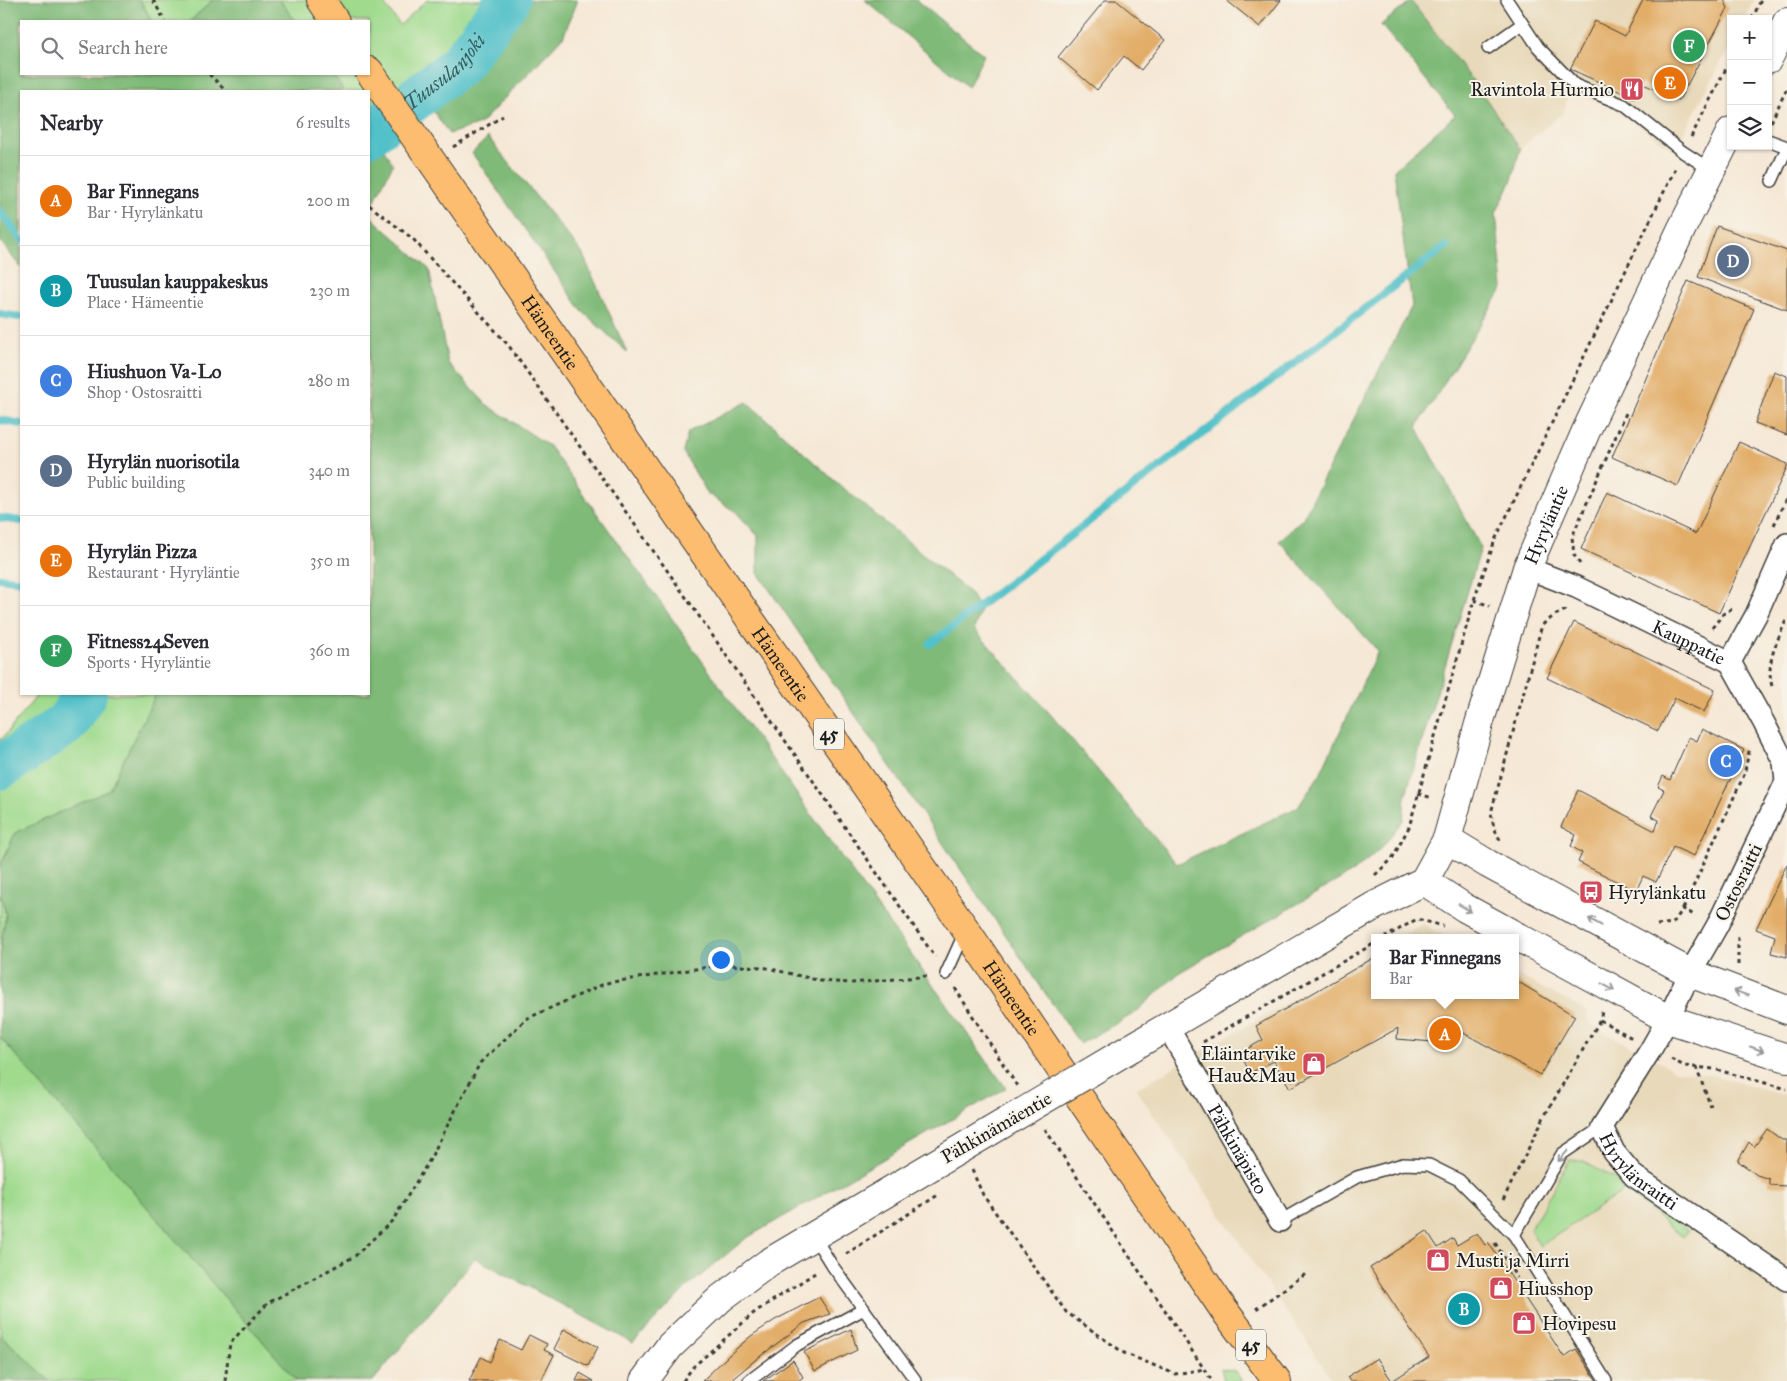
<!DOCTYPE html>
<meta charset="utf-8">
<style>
:root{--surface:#fff;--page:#f7f7f7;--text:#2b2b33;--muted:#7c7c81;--line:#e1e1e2;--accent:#d1495b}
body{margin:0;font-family:"IM FELL Great Primer",serif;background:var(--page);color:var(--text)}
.controls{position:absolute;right:15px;top:15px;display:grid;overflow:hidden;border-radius:0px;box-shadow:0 1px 4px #0004}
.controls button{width:45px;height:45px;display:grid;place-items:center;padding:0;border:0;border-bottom:1px solid var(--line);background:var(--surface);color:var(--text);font:25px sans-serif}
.you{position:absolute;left:720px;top:959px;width:18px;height:18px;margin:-12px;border:4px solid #fff;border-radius:50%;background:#1a73e8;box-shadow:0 0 0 8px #1a73e833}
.badge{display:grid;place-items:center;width:32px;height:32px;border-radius:50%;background:var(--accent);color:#fff;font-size:16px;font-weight:700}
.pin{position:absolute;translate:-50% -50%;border:2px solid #fff;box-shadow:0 1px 5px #0006}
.popup{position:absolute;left:1371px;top:934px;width:148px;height:65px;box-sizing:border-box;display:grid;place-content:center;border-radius:0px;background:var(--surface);filter:drop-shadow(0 1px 4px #0005);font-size:16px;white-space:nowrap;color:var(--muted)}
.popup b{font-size:19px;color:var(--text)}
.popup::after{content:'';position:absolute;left:50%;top:100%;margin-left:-10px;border:10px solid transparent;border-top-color:var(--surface)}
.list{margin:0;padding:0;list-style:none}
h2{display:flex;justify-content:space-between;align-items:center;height:65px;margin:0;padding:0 20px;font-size:21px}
h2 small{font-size:16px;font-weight:400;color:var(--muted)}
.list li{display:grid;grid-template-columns:32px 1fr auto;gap:15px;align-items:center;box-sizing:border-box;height:90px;padding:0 20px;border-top:1px solid var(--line)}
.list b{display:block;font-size:19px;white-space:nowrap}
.list p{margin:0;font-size:16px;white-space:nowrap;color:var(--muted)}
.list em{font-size:16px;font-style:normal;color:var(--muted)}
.icon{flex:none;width:28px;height:28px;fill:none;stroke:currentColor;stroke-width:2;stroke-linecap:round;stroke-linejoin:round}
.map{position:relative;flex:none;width:1787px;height:1381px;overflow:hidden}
.search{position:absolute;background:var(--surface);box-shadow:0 1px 4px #0004;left:20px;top:20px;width:350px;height:55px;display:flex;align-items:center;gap:12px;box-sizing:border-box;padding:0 18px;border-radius:0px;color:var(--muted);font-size:19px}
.panel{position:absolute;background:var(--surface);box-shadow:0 1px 4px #0004;left:20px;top:90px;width:350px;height:605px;border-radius:0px}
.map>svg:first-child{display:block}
</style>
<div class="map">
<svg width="1787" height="1381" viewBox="0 0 1787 1381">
<rect width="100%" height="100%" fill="#f7f3e8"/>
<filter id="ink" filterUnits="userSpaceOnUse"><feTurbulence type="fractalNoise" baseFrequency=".02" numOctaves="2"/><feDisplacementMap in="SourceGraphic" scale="10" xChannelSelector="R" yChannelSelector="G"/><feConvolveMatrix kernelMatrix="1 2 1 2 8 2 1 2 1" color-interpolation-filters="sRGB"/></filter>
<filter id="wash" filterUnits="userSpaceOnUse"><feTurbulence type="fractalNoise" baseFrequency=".0096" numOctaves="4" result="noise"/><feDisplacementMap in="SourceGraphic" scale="20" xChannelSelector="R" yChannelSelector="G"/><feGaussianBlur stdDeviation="1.12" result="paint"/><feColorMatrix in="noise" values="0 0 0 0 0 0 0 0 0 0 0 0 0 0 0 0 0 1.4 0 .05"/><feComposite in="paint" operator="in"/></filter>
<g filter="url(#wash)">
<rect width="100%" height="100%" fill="#f6e8d6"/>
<!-- built -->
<g fill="#e8d9ba">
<polygon points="1411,0 1754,0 1744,19 1731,19 1731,44 1674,151 1614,108 1569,89 1564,112 1520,149 1480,90"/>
<polygon points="1423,924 1448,938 1399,938"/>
<polygon points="1375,952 1375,995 1515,995 1515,974 1588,1012 1588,1023 1676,1071 1713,1075 1787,1096 1787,1381 1333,1381 1136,1089"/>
</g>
<!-- green -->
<g fill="#9fda8d" stroke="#5e7b54">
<polygon points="140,0 213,0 190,21 152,21"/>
<polygon points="280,0 381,0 400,25 427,0 505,0 458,60 420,91 370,128 369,91 344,91 332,74 369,74 369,21 295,21"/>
<polygon points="38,694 156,694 109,790 15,833 0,867 0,739 2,739"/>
<polygon points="0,892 6,915 0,950"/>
<polygon points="0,1037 297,1381 50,1381 0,1334"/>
<polygon points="1570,1159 1584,1162 1628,1185 1688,1231 1683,1237 1625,1190 1540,1246 1530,1230"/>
<polygon points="1221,1368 1235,1371 1242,1381 1224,1381"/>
</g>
<!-- forest -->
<g fill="#7fba78" stroke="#4e6b4a">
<polygon points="0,0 140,0 152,21 21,21 21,74 332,74 344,91 21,91 21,268 0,241"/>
<polygon points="213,0 280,0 295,21 190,21"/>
<polygon points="505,0 578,0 563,37 480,124 449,134 420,91 458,60"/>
<polygon points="865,0 916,0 984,55 968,87"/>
<polygon points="1411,1 1480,90 1520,149 1512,180 1496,213 1503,288 1417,427 1481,548 1405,797 1403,820 1383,846 1356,870 1180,972 1135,1013 1080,1044 758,573 758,536 736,512 708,494 683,452 688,432 747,402 835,481 970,593 980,610 974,629 1051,715 1177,864 1298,807 1320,774 1378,651 1279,541 1303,518 1412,306 1394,170 1455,115 1381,25"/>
<polygon points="369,126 393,164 369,212"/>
<polygon points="488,137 582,253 627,352 582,311 472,153"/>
<polygon points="369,215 429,269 448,363 486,404 549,446 1006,1088 745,1239 686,1288 633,1343 475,1258 373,1381 297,1381 0,1037 0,950 6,915 0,892 0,867 15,833 109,790 156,694 369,694"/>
<polygon points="0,1334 50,1381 0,1381"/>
</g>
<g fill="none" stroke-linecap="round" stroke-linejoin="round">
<!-- stream -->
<g stroke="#53c1c9" stroke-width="8">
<polyline points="0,211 21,240"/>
<polyline points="0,314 19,317"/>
<polyline points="0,420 21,424"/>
<polyline points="0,518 21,521"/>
<polyline points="0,578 21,581"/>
<polyline points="930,644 1446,246"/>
</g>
<!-- river -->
<g stroke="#53c1c9" stroke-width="44">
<path id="s1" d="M369,134L459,65L508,0"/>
<polyline points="0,768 66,724 85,694"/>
</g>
</g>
<g id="blocks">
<!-- building -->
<g fill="#e2ad68">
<polygon points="1105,0 1116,0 1165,40 1141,70 1124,56 1097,90 1058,57"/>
<polygon points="1226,0 1281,0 1260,27"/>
<polygon points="1643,0 1724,0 1728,8 1679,100 1641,83 1634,98 1570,69 1595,21 1625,36"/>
<polygon points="1717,226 1787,251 1787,310 1698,277"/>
<polygon points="1688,281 1754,309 1678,486 1612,457"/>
<polygon points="1774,371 1787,376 1787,435 1755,423"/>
<polygon points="1739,442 1787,464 1787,467 1719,613 1581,549 1607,492 1696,534"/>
<polygon points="1574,622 1715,690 1704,712 1675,698 1658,731 1547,678"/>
<polygon points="1702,729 1744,750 1694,856 1673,847 1656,882 1643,876 1636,891 1578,862 1582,853 1571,846 1576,835 1561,827 1578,790 1655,831 1659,820 1651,816 1664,790 1658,787 1663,776 1670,780 1689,737 1697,741"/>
<polygon points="1787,864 1787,957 1771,953 1775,936 1756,929"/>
<polygon points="1375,957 1375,995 1515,995 1515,980 1575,1016 1540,1075 1458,1030 1457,1044 1397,1039 1398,1028 1290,1088 1274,1061 1250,1073 1240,1053 1263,1040 1256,1026"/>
<polygon points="1767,1129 1782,1140 1787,1140 1787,1186 1769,1185 1769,1179 1757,1175 1738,1161 1749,1142 1754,1147"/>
<polygon points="1427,1231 1438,1248 1453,1238 1457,1245 1477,1233 1485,1245 1488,1242 1564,1357 1576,1349 1597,1381 1392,1381 1429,1357 1370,1268"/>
<polygon points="819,1297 830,1314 804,1323 754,1361 730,1381 702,1381 729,1355 751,1336 775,1320"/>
<polygon points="564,1329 598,1347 588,1366 554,1349"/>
<polygon points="851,1329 857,1350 815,1371 804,1352"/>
<polygon points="529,1335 547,1344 544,1350 554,1355 541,1381 469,1381 481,1357 490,1362 500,1340 521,1350"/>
<polygon points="1377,1358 1392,1381 1350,1381 1347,1377"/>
<polygon points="793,1360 803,1377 798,1381 763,1381"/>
<polygon points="580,1373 594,1381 576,1381"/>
</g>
</g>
</g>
<g filter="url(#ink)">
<use href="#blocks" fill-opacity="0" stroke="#3d3b38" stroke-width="1"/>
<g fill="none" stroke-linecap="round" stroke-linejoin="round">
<!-- service casing -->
<g stroke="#3d3b38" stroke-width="14">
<g id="service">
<polyline points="1507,0 1538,47 1575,85 1624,105 1683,152 1711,170"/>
<polyline points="1488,48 1522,24"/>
<polyline points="1768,140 1787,147"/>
<polyline points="1772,181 1787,148"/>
<polyline points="946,974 965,932"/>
<polyline points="1280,1221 1357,1177 1403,1164 1429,1165 1459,1180 1514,1235 1606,1381"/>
<polyline points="813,1235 831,1264 916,1381"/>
<polyline points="1514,1235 1562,1154 1602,1127"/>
<polyline points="749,1381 797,1345 864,1309"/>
</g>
</g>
<!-- minor casing -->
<g stroke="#3d3b38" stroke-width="24">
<g id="minor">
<path id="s2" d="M1527,568L1576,587L1730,662L1756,615L1787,544"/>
<path id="s3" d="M1730,662L1764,723L1784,762L1786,782L1717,926L1690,973L1668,1019L1651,1049L1602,1127L1614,1152L1634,1176L1787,1280"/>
<path id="s4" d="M1167,1026L1280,1221"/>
</g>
</g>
<!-- tertiary casing -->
<g stroke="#3d3b38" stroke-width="30">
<g id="tertiary">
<polyline points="1768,59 1787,22"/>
<polyline points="1447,839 1488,864 1690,973 1787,1010"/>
<polyline points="1424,881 1465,908 1668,1019 1787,1058"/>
<path id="s5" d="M1131,1048L1374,906L1424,881L1447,839L1479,724L1527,568L1586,431L1682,228L1731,131"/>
<polyline points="644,1381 670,1346 721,1298 768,1263 989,1132"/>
</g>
</g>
<!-- primary casing -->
<g stroke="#3d3b38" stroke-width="30">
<g id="primary">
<polyline points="321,0 335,21"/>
<path id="s6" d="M369,71L966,930L1224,1310L1277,1381"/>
</g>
</g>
<!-- path -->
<g stroke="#3d3b38" stroke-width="3" stroke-dasharray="4 4" stroke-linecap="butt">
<polyline points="153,0 165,21"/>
<polyline points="1752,19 1761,0"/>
<polyline points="209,74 226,91"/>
<polyline points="1771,122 1787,88"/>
<polyline points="1691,137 1731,59"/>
<polyline points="453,147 503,116"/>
<polyline points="369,205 413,239 509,346 683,593 935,957"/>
<polyline points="1774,525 1787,497"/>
<polyline points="1580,564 1574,555 1572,537 1626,413"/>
<polyline points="1474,600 1490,606"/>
<polyline points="1712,628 1723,614 1734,607"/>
<path d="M1772,686C1765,662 1778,640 1787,618"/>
<polyline points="1418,794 1433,798"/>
<polyline points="1500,840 1494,828 1491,813 1542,625 1555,615 1566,610 1568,607"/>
<polyline points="1375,875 1392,859 1409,827 1474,600 1495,540 1676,167"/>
<polyline points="1683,909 1744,775 1750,747"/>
<polyline points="1657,925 1673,923 1683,909 1696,916"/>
<polyline points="1738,937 1738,965"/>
<polyline points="1384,938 1417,919 1443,926"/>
<polyline points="955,988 1017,1086"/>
<polyline points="1602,1012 1600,1020 1632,1038"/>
<polyline points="1203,1042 1375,943"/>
<polyline points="1671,1059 1684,1066 1714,1069 1787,1089"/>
<polyline points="1696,1067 1711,1107"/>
<polyline points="1045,1129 1212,1381"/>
<polyline points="972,1170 983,1195 1066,1312 1124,1353 1175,1374 1205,1369"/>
<polyline points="1503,1200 1544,1117 1600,1020"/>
<polyline points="1495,1243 1517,1278"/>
<polyline points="846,1254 938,1195"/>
<polyline points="1256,1309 1307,1273"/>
<polyline points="225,1381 230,1343 268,1303 355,1256 393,1220 429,1161 480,1063 526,1019 606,983 721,965 763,967 821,981 852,983 929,976"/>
<polyline points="683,1381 693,1367 755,1312 815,1273"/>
</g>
<!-- service -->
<use href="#service" stroke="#fff" stroke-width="11"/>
<!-- minor -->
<use href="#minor" stroke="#fff" stroke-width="21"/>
<!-- tertiary -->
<use href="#tertiary" stroke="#fff" stroke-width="28"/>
<!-- primary -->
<use href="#primary" stroke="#fcbd6f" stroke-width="28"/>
<!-- tertiary-bridge casing -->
<g stroke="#3d3b38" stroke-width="30" stroke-linecap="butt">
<polyline id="tertiary-bridge" points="989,1132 1131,1048"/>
</g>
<!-- tertiary-bridge -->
<use href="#tertiary-bridge" stroke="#fff" stroke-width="28"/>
</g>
<!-- one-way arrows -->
<defs><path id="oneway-shaft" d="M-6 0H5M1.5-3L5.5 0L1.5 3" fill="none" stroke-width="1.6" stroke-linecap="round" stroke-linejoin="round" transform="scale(1.25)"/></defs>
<g stroke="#999">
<use href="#oneway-shaft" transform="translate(1465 908) rotate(31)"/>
<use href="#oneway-shaft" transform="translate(1595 922) rotate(-151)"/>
<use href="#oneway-shaft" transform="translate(1608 987) rotate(29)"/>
<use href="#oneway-shaft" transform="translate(1741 993) rotate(-160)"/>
<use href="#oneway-shaft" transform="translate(1757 1049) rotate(19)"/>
<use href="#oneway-shaft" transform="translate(1563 1156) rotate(132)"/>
</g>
</g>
<!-- icons -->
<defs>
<g id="restaurant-square" transform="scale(1.25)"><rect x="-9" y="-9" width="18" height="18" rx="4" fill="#d1495b" stroke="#f7f3e8"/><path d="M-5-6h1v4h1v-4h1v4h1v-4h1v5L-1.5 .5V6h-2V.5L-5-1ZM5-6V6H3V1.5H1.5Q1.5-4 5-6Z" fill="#fff"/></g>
<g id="bus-square" transform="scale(1.25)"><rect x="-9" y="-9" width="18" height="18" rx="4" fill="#d1495b" stroke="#f7f3e8"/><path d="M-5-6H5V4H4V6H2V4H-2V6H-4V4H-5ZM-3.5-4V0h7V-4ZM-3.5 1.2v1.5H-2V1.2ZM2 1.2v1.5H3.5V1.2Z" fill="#fff"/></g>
<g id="shop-square" transform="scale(1.25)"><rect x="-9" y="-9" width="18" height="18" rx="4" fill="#d1495b" stroke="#f7f3e8"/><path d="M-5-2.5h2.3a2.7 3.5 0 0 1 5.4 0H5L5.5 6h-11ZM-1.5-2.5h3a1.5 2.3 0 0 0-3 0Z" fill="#fff"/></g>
</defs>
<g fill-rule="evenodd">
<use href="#restaurant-square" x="1632" y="89"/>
<use href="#bus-square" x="1591" y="892"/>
<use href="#shop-square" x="1314" y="1064"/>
<use href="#shop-square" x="1438" y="1260"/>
<use href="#shop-square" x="1501" y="1288"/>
<use href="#shop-square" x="1524" y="1323"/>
</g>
<g text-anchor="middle" stroke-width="4" stroke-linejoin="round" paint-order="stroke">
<!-- shield labels -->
<g fill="#f7f3e8" stroke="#5e5c59" stroke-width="1">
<rect x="814" y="718.5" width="30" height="31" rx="4"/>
<rect x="1236" y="1329.5" width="30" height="31" rx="4"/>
</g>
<g font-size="18" font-weight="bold" fill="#1c1c1c">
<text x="829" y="740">45</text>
<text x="1251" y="1351">45</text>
</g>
<!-- poi labels -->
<g font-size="19" fill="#1c1c1c" stroke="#f7f3e8" text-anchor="start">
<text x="1614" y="96" text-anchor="end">Ravintola Hurmio</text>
<text x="1608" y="899">Hyrylänkatu</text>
<text x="1296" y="1060" text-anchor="end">Eläintarvike<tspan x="1296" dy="22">Hau&amp;Mau</tspan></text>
<text x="1456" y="1267">Musti ja Mirri</text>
<text x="1518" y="1295">Hiusshop</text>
<text x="1542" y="1330">Hovipesu</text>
</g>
<!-- street labels -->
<g font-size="19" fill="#1c1c1c" stroke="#f7f3e8">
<text dy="7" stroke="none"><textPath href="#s6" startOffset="318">Hämeentie</textPath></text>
<text dy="7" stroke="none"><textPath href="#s5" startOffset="715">Hyryläntie</textPath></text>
<text dy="7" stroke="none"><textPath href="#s2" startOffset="178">Kauppatie</textPath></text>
<text dy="7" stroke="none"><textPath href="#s6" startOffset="722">Hämeentie</textPath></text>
<text transform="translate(1738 882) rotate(-64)" y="7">Ostosraitti</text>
<text dy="7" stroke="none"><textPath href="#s6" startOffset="1128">Hämeentie</textPath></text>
<text transform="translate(996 1127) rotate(-30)" y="7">Pähkinämäentie</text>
<text dy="7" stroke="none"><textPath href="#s4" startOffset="142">Pähkinäpisto</textPath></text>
<text dy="7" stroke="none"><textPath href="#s3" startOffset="584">Hyrylänraitti</textPath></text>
</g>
<!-- water labels -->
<g font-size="20" font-style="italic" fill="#325e61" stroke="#f7f3e8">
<text dy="7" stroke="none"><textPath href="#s1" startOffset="98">Tuusulanjoki</textPath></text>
</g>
</g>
</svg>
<div class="controls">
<button>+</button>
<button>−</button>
<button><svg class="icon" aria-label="layers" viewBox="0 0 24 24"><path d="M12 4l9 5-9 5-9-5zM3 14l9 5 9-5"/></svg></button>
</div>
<div class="you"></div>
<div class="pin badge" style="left:1445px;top:1034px;background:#e8710a">A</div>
<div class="popup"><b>Bar Finnegans</b>Bar</div>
<div class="pin badge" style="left:1464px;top:1309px;background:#0f9aa8">B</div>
<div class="pin badge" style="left:1726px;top:761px;background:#3f7fe0">C</div>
<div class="pin badge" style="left:1733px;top:261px;background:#5c6f8a">D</div>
<div class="pin badge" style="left:1670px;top:83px;background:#e8710a">E</div>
<div class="pin badge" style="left:1689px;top:46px;background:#2e9e5b">F</div>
<div class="search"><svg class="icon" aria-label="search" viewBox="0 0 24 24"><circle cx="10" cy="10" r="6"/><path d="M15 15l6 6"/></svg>Search here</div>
<section class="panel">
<h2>Nearby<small>6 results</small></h2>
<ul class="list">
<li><span class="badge" style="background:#e8710a">A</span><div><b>Bar Finnegans</b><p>Bar · Hyrylänkatu</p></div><em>200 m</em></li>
<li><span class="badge" style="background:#0f9aa8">B</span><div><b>Tuusulan kauppakeskus</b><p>Place · Hämeentie</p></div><em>230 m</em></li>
<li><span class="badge" style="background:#3f7fe0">C</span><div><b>Hiushuon Va-Lo</b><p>Shop · Ostosraitti</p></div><em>280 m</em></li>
<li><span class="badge" style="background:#5c6f8a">D</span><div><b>Hyrylän nuorisotila</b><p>Public building</p></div><em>340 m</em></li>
<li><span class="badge" style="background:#e8710a">E</span><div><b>Hyrylän Pizza</b><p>Restaurant · Hyryläntie</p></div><em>350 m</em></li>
<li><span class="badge" style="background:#2e9e5b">F</span><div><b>Fitness24Seven</b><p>Sports · Hyryläntie</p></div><em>360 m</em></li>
</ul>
</section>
</div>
